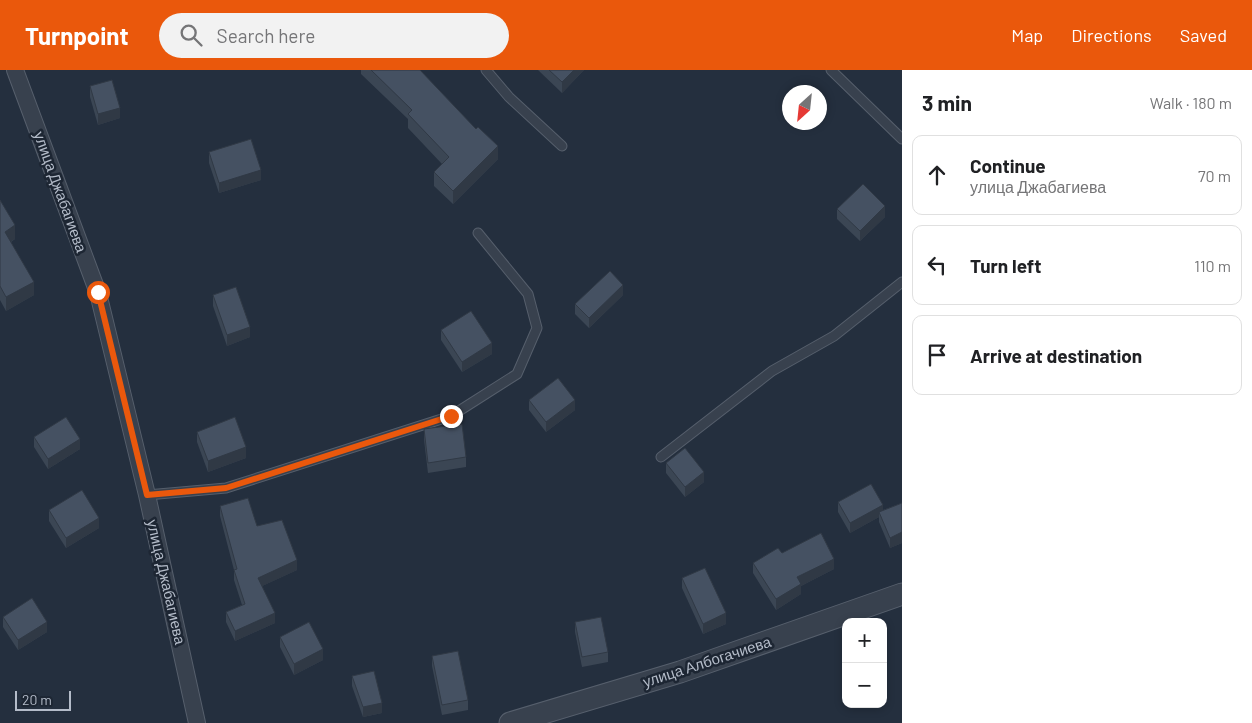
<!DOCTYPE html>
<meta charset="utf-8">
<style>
:root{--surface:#fff;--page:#f2f2f2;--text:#202124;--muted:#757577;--line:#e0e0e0;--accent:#ea580c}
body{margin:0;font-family:Barlow,sans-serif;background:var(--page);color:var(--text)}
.controls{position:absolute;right:15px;bottom:15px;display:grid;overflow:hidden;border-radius:10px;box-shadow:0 2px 8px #0003}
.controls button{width:45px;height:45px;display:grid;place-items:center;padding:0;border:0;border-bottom:1px solid var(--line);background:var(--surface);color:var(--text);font:25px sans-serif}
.compass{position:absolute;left:782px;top:15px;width:45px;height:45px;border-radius:50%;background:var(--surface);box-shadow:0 2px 8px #0003;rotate:207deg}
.scale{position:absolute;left:15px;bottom:12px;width:56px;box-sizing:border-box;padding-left:5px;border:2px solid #b4bcc9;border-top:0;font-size:14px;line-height:18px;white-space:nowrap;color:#b4bcc9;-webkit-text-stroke:4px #1d2633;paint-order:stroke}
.stop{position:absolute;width:15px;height:15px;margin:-11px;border:4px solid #ea580c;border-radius:50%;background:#fff}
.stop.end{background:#ea580c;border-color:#fff;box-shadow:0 1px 5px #0008}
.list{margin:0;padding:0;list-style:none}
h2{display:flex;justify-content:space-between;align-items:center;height:65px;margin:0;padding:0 20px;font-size:21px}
h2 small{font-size:16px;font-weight:400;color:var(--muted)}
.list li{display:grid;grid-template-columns:32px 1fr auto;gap:15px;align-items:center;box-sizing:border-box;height:80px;margin:0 10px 10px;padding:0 10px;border:1px solid var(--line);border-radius:10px}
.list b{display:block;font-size:19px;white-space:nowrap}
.list p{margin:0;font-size:16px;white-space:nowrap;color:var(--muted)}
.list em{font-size:16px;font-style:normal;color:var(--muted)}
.icon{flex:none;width:28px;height:28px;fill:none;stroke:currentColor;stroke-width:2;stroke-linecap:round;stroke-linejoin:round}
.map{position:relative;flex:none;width:902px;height:653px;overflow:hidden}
header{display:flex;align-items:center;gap:30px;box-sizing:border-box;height:70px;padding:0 25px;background:var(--accent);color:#fff}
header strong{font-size:24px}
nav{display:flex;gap:28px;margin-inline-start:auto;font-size:18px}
.search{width:350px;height:45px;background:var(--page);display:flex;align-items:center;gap:12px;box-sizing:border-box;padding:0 18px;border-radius:28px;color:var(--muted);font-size:19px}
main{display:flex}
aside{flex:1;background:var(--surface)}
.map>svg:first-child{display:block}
</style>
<header>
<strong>Turnpoint</strong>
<div class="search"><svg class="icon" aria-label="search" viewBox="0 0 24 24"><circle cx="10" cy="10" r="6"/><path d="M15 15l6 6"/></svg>Search here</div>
<nav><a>Map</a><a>Directions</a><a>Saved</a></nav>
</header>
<main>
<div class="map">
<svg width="902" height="653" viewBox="0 0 902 653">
<rect width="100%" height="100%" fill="#242f3e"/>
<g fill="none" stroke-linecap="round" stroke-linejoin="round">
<!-- service casing -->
<g stroke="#565f6c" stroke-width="11">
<g id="service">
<polyline points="486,0 509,27 562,76"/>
<polyline points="831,0 902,69"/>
<polyline points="661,387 772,301 834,266 902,212"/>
<polyline points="147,425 226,418 451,346 517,304 537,258 528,224 478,163"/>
</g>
</g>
<!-- minor casing -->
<g stroke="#565f6c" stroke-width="18">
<polyline id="minor" points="15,0 98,223 147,425 197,653"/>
</g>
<!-- tertiary casing -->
<g stroke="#565f6c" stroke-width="23">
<polyline id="tertiary" points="510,653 680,602 902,524"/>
</g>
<!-- service -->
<use href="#service" stroke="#38414e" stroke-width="9"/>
<!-- minor -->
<use href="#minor" stroke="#38414e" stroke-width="16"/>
<!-- tertiary -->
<use href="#tertiary" stroke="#38414e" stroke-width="21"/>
</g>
<!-- wall -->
<g fill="#3b4654">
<polygon points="361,0 421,0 421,1 498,89 453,134 434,116 434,102 442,94 408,58 408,49 361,4"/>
<polygon points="538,0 584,0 562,23"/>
<polygon points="90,16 120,48 98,55 90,27"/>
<polygon points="209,82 261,110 219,123 209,93"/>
<polygon points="0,130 15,169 11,172 34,225 6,241 0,230"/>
<polygon points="837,139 885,147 860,171 837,149"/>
<polygon points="213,225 250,267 227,276 213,236"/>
<polygon points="623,225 589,258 575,244 575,234"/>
<polygon points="441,260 492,284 462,302 441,270"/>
<polygon points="529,330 575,340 546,362 529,340"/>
<polygon points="424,359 466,387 466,397 428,403 424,370"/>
<polygon points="197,362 246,388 208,402 197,372"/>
<polygon points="34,367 80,379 48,399 34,377"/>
<polygon points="666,393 704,412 685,427 666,403"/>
<polygon points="838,432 883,440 902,433 902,473 890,478 879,452 879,447 850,463 838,442"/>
<polygon points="220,436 257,456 297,500 262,516 275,553 235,571 226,552 226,542 242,535 234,510 234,500 220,446"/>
<polygon points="49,440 99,458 66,478 49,451"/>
<polygon points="782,483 834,499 801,516 801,524 776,540 753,503 753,493"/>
<polygon points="682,508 726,554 703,564 682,518"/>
<polygon points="3,547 47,562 18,580 3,557"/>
<polygon points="575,552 608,582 608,592 582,597 575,562"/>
<polygon points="280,567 323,590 294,605 280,577"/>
<polygon points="432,586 468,630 468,640 442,645 432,596"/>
<polygon points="352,606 382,643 363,647 352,616"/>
</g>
<!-- shaded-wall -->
<g fill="#303945">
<polygon points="574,0 584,0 562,23 562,12"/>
<polygon points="120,38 120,48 98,55 98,44"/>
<polygon points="498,76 498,89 453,134 453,121"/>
<polygon points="261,100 261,110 219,123 219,113"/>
<polygon points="885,136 885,147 860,171 860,161"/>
<polygon points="15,155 15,169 5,175 5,162"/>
<polygon points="34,212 34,225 6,241 6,227"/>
<polygon points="623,215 623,225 589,258 589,248"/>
<polygon points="250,257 250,267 227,276 227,265"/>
<polygon points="492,273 492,284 462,302 462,292"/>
<polygon points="575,330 575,340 546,362 546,352"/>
<polygon points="80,369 80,379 48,399 48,389"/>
<polygon points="246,377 246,388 208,402 208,391"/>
<polygon points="704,402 704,412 685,427 685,417"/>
<polygon points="883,435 883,445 879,442 879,447 850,463 850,453"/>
<polygon points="99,448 99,458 66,478 66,468"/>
<polygon points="902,462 902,473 890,478 890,468"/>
<polygon points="834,489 834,499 801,516 801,524 776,540 776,529 797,507"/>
<polygon points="297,490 297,500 258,518 258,508"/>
<polygon points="275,543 275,553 235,571 235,561"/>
<polygon points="726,543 726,554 703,564 703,554"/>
<polygon points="47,552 47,562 18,580 18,570"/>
<polygon points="323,579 323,590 294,605 294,594"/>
<polygon points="382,633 382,643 363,647 363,637"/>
</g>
<!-- building -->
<g fill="#455162" stroke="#303945">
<polygon points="371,0 420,0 476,59 478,57 498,76 453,121 434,102 449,87 408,44 412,40"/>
<polygon points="549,0 574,0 562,12"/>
<polygon points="112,10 120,38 98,44 90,16"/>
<polygon points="251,69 261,100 219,113 209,82"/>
<polygon points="863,114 885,136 860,161 837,139"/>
<polygon points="0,130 15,155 5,162 34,212 6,227 0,216"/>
<polygon points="610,201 623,215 589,248 575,234"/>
<polygon points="236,217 250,257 227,265 213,225"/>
<polygon points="471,241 492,273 462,292 441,260"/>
<polygon points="558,308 575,330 546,352 529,330"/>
<polygon points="66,347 80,369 48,389 34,367"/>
<polygon points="235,347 246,377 208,391 197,362"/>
<polygon points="462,354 466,387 428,393 424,359"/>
<polygon points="685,378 704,402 685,417 666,393"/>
<polygon points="871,414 883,435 850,453 838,432"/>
<polygon points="82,420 99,448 66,468 49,440"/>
<polygon points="248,428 257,456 282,450 297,490 258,508 275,543 235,561 226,542 245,534 234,500 237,499 220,436"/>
<polygon points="902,433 902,462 890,468 879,442"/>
<polygon points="821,463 834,489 797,507 801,514 776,529 753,493 778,478 782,483"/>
<polygon points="705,498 726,543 703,554 682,508"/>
<polygon points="32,528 47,552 18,570 3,547"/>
<polygon points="601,547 608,582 582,587 575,552"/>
<polygon points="309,552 323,579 294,594 280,567"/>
<polygon points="458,581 468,630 442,635 432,586"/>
<polygon points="374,601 382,633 363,637 352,606"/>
</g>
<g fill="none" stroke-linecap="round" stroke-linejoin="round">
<!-- route -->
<polyline stroke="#ea580c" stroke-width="6" points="98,222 147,425 226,418 451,346"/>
</g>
<g text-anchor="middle" stroke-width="5" stroke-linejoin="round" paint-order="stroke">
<!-- street labels -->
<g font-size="15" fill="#b4bcc9" stroke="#1d2633">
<text transform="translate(60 122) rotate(70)" y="5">улица Джабагиева</text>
<text transform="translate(166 512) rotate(77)" y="5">улица Джабагиева</text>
<text transform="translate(707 592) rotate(-18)" y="5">улица Албогачиева</text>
</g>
</g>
</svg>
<div class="controls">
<button>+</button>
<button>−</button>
</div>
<svg class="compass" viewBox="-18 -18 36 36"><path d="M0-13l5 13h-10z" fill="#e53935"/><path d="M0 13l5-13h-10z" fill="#757577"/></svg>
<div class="scale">20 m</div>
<div class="stop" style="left:98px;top:222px"></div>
<div class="stop end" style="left:451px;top:346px"></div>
</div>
<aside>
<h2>3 min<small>Walk · 180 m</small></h2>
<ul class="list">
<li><svg class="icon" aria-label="ahead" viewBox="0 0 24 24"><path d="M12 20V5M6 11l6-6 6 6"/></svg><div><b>Continue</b><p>улица Джабагиева</p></div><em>70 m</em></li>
<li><svg class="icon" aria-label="left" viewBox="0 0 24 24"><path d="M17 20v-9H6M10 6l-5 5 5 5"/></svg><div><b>Turn left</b></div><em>110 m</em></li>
<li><svg class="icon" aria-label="arrive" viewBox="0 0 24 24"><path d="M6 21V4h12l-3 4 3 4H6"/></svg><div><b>Arrive at destination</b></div></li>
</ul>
</aside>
</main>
